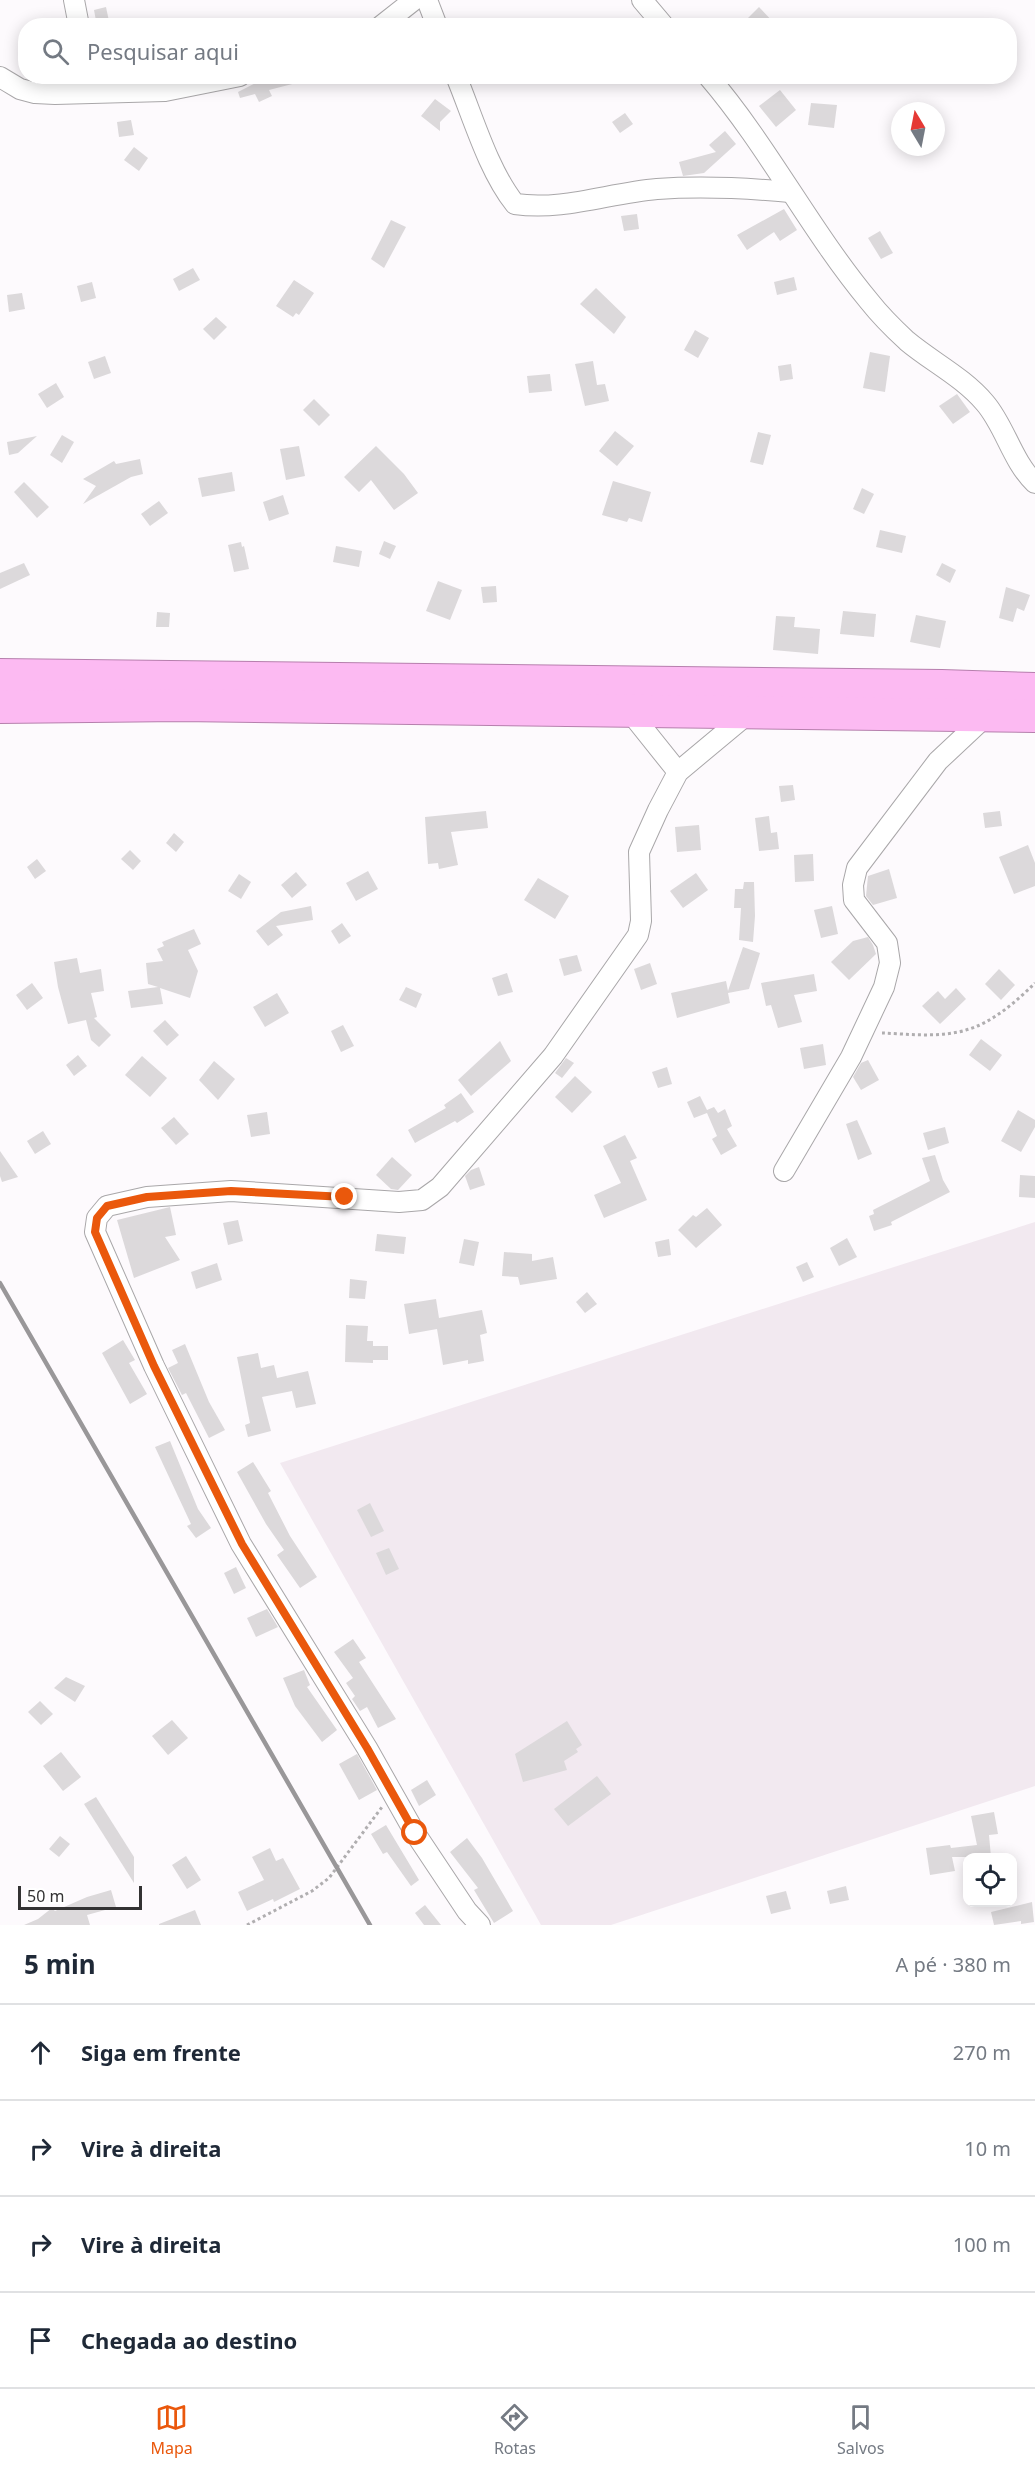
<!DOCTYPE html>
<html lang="pt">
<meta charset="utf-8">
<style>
:root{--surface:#fff;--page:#f2f2f3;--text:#1f2937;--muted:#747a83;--line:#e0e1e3;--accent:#ea580c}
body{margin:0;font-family:"Noto Sans",sans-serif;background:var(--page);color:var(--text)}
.controls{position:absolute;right:18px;bottom:18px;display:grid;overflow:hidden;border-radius:12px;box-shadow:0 3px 15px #0003}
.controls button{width:54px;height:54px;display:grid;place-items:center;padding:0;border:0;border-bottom:2px solid var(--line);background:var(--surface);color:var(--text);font:30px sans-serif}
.compass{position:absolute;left:891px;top:102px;width:54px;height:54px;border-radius:50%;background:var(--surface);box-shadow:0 3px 15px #0003;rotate:350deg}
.scale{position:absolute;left:18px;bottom:15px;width:124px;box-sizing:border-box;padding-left:6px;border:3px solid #333233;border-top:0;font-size:16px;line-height:21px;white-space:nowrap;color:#333233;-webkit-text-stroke:4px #fff;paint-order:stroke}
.stop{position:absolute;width:18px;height:18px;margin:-14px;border:4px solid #ea580c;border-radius:50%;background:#fff}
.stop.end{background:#ea580c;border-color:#fff;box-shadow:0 2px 6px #0008}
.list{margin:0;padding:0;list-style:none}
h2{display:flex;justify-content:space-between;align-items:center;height:78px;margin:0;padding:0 24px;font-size:26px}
h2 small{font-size:20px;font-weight:400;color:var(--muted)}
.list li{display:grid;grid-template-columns:39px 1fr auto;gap:18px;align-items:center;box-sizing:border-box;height:96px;padding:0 24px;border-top:2px solid var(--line)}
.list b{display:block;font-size:22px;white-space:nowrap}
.list em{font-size:20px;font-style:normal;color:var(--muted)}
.icon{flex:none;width:33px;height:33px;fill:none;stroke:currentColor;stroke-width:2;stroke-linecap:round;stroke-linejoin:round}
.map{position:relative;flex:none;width:1035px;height:1925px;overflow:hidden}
.search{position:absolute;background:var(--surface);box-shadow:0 3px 15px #0003;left:18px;right:18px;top:18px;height:66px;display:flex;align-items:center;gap:15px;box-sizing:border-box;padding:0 21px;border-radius:24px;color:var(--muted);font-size:22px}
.sheet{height:462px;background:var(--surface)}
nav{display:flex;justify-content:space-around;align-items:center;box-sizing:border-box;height:84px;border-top:2px solid var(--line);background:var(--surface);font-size:16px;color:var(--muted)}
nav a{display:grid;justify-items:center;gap:3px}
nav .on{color:var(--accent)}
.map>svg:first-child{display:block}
</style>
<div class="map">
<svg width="1035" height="1925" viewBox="0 0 1035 1925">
<rect width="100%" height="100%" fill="#fdfafd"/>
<!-- built -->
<polygon fill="#f2e9f0" points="1035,1222 1035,1786 611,1925 541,1925 280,1463"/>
<!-- building -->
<g fill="#dcd9db">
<polygon points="106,7 110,26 97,26 94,10"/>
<polygon points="759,7 777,26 756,26 748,18"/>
<polygon points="269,76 304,76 304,81 269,90 272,96 259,102 255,94 240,98 238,92"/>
<polygon points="780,90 796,110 776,127 759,106"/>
<polygon points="435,99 451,111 440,122 440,131 421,116"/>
<polygon points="811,103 837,105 834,128 808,125"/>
<polygon points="625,113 633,124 620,133 612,122"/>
<polygon points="131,120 134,135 119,137 117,122"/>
<polygon points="725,131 736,144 704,173 683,176 679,162 716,152 709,145"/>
<polygon points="134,147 148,158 139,171 124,160"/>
<polygon points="784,209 797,230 780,241 774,232 747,250 737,235"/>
<polygon points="637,214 639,229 624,231 621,216"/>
<polygon points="391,220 406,227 384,268 371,259"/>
<polygon points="880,231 893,253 881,259 868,238"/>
<polygon points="193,268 200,280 179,291 173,279"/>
<polygon points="794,277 797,290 777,295 774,282"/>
<polygon points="294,280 314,293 299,315 296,313 293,317 276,306"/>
<polygon points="92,282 96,298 81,302 77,286"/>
<polygon points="596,288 626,317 614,334 580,304"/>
<polygon points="22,293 25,309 9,312 7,295"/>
<polygon points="216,317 227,327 214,340 203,329"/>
<polygon points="695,330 709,338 698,358 684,350"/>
<polygon points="870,352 890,356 885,392 863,388"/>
<polygon points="105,356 111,373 94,379 88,362"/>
<polygon points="593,361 597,385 605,384 609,401 585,406 575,364"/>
<polygon points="791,364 793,379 780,381 778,366"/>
<polygon points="550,374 552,391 529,393 527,376"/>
<polygon points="56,383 64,397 47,408 38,394"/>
<polygon points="957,394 970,412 953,424 939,406"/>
<polygon points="314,399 330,415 319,426 303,410"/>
<polygon points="615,431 634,446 617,466 599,451"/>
<polygon points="758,432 771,435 763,465 750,462"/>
<polygon points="62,435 74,442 62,463 50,455"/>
<polygon points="37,436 18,453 9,455 7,442"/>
<polygon points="299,446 305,476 286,480 280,449"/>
<polygon points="376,446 404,474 418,493 394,510 371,480 359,492 344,477"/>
<polygon points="140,459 143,474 131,477 83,504 96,486 83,479 114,461 116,464"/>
<polygon points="232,472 235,491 202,497 198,478"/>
<polygon points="613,481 651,492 642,522 629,518 627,522 602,515"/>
<polygon points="24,482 49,507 37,518 14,492"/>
<polygon points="862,488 874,494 864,514 853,509"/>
<polygon points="283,495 289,514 269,521 263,502"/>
<polygon points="159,501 168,513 150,526 141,514"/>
<polygon points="880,530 906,536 902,553 876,547"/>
<polygon points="384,541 396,546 390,559 379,554"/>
<polygon points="241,542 242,547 244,546 249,569 234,572 228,545"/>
<polygon points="336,546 362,551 359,567 333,562"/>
<polygon points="24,563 30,575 0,589 0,573"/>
<polygon points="942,563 956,570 950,583 936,575"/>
<polygon points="438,581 462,590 450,620 426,611"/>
<polygon points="496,586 497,602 483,603 481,587"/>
<polygon points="1006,587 1030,595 1024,611 1017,608 1013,622 999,618"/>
<polygon points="843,611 876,614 874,637 840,634"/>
<polygon points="157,612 170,613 169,627 156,627"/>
<polygon points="916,615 946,621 940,648 910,642"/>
<polygon points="776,616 795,617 794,627 820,629 818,654 773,650"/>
<polygon points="793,785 795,800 781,802 779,786"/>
<polygon points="486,811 488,828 451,832 458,865 439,869 438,863 428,864 425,817"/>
<polygon points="1000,811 1002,826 985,828 983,813"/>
<polygon points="769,816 771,833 777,832 779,849 759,851 755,818"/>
<polygon points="699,825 701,850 677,852 675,827"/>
<polygon points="174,833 184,842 176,852 166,843"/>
<polygon points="1028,845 1035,863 1035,886 1014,894 999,857"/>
<polygon points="130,850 141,861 133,870 121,859"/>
<polygon points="813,854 814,881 795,882 794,855"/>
<polygon points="37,859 46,871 35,879 27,867"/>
<polygon points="889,869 897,898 873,905 866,896 868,876"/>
<polygon points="368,871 378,889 356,901 346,883"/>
<polygon points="296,872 307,885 292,898 281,885"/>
<polygon points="696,873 708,890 683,908 670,891"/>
<polygon points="239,874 251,882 241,899 228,891"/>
<polygon points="538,878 569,896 555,919 524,900"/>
<polygon points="744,882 754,882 755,916 753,942 739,940 741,908 734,908 735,889 743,889"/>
<polygon points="311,906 313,920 276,926 283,935 268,946 256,931 281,912"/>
<polygon points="832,906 838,934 821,938 814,910"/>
<polygon points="342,923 351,936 339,944 331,931"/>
<polygon points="194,929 201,944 188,950 198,971 190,998 160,988 163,1004 131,1008 128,991 158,987 148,984 146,963 163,961 157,949 164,946 162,942"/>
<polygon points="868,937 873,945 876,954 849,980 831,962 853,941"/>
<polygon points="743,947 760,953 749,989 728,993 730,1003 677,1018 671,993 726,981 728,991"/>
<polygon points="577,955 582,971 564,976 559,959"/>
<polygon points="77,958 80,973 101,969 104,991 91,993 97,1017 94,1018 111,1035 99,1047 91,1040 86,1020 68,1024 58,987 54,962"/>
<polygon points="650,963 657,984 641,990 634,969"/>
<polygon points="999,969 1015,985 1001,1000 985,984"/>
<polygon points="507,973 513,992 498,996 492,978"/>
<polygon points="814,974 817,991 794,995 802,1022 778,1028 771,1005 766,1006 761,983"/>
<polygon points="32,983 43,998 27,1010 16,995"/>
<polygon points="406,987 422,994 416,1008 399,1000"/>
<polygon points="956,988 966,999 940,1024 922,1006 938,991 945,999"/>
<polygon points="277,993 289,1013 265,1027 253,1007"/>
<polygon points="165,1020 179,1035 167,1046 153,1031"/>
<polygon points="343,1025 354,1046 341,1052 331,1031"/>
<polygon points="981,1039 1002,1055 990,1071 969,1055"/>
<polygon points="500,1041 511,1061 471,1096 458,1080"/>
<polygon points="823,1044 826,1065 804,1069 800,1048"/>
<polygon points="78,1055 87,1066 74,1076 66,1065"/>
<polygon points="142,1056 167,1078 150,1097 125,1075"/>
<polygon points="566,1058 574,1063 562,1078 555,1073"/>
<polygon points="868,1060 879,1080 861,1090 853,1077 861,1063"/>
<polygon points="214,1061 235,1079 218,1100 199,1080"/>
<polygon points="667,1067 672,1084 658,1088 652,1072"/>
<polygon points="575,1076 592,1092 572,1113 555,1097"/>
<polygon points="461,1093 474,1112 457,1123 455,1121 415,1143 408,1130 446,1108 444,1105"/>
<polygon points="700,1096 707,1110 714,1107 718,1113 725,1109 732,1126 727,1129 737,1146 721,1155 712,1139 717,1136 707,1113 694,1118 687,1102"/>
<polygon points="1018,1110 1035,1120 1035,1127 1021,1152 1001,1141"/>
<polygon points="267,1112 270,1134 251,1137 247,1115"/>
<polygon points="174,1117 189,1134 176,1145 161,1128"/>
<polygon points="857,1120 872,1154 858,1160 846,1124"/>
<polygon points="945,1127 949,1143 928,1150 923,1133"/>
<polygon points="43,1131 51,1144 35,1154 27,1141"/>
<polygon points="625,1135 637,1158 630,1161 647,1200 604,1218 594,1195 621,1183 603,1146"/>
<polygon points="0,1151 18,1177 2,1182 0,1176"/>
<polygon points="935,1155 943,1180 950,1192 891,1222 892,1225 874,1231 869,1216 874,1214 873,1210 930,1181 922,1158"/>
<polygon points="392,1157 412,1175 398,1190 391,1189 376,1175"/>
<polygon points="479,1167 485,1185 470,1190 465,1176 471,1170"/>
<polygon points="1020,1175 1035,1176 1035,1198 1019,1197"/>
<polygon points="170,1207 176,1235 165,1237 180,1260 134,1278 117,1220"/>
<polygon points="707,1208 722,1225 696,1248 678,1230 693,1215 696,1217"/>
<polygon points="238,1220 243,1241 228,1245 223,1223"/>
<polygon points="377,1234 406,1237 404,1254 375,1251"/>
<polygon points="847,1238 857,1257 839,1266 830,1248"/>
<polygon points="464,1239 479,1242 474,1266 459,1263"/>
<polygon points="669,1239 671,1255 658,1257 655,1242"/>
<polygon points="504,1252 532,1254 532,1261 553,1257 557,1279 520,1285 518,1277 502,1276"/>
<polygon points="807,1262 814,1277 803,1282 796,1267"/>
<polygon points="217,1263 222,1280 196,1289 191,1272"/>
<polygon points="350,1279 367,1281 365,1299 349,1298"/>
<polygon points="587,1292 597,1304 585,1313 576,1302"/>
<polygon points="436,1299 439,1318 482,1310 487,1333 480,1335 484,1361 468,1364 468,1360 443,1365 437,1329 409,1334 404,1304"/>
<polygon points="346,1325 368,1326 367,1341 373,1341 373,1346 388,1346 388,1360 373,1360 373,1363 345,1362"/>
<polygon points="123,1340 135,1360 129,1363 147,1394 130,1404 102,1353"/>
<polygon points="185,1344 209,1402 225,1430 209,1438 186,1393 182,1395 168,1368 178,1363 172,1350"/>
<polygon points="258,1353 261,1368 274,1365 277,1378 308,1371 316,1404 296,1408 292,1391 262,1397 271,1431 248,1437 245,1425 250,1423 237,1357"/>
<polygon points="170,1441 198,1509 211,1528 196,1538 187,1526 191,1524 155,1447"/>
<polygon points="253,1462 271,1491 268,1493 290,1536 317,1577 300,1588 277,1555 284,1550 266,1524 237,1472"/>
<polygon points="370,1503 384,1531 371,1537 357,1510"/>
<polygon points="389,1548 399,1569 386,1575 376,1553"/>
<polygon points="236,1567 246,1588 234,1594 224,1573"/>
<polygon points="267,1609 278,1627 256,1637 247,1618"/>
<polygon points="353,1639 366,1658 359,1662 396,1719 378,1728 367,1707 360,1711 352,1699 355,1696 346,1683 353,1678 334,1652"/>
<polygon points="304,1670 310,1685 307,1687 337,1730 322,1742 295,1706 283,1678"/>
<polygon points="66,1677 85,1686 75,1702 54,1688"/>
<polygon points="40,1701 53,1714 41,1725 28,1712"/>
<polygon points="172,1720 188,1738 168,1755 152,1736"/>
<polygon points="567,1721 582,1745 576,1749 578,1752 564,1761 567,1770 523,1782 515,1754"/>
<polygon points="61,1752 81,1777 63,1791 43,1766"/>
<polygon points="357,1754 377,1790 359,1800 339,1764"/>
<polygon points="597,1776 611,1794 568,1826 554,1809"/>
<polygon points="427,1780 436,1795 419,1806 411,1790"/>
<polygon points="96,1797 134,1857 134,1883 84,1804"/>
<polygon points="994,1812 998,1834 989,1835 991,1857 952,1857 955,1871 930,1875 926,1848 950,1845 951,1848 977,1845 971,1816"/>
<polygon points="386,1825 419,1880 411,1886 387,1852 383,1854 371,1834"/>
<polygon points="60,1836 70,1844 59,1857 49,1849"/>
<polygon points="467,1838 482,1858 513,1911 494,1923 474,1890 478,1888 450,1852"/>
<polygon points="270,1848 276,1861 283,1858 300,1889 274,1902 273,1899 247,1911 238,1892 264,1880 252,1857"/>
<polygon points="186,1856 201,1880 187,1889 172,1865"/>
<polygon points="846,1886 849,1900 830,1904 827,1891"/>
<polygon points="111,1890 116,1907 87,1915 90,1925 24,1925 38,1919 52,1908 55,1911 87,1897"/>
<polygon points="786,1891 791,1909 771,1914 766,1896"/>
<polygon points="1032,1902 1034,1922 1021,1924 1021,1921 994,1925 991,1912"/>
<polygon points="425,1905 441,1925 424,1925 415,1913"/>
<polygon points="195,1910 201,1925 159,1925 159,1924"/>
</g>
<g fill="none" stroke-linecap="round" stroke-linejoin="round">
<!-- minor casing -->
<g stroke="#a9a7a9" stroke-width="22">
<g id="minor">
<polyline points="74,0 79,26"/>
<polyline points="427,0 437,26"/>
<polyline points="642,0 664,26"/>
<polyline points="381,26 414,0"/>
<path d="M456,76C473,117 488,170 515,204C563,211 609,193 657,189C702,186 746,188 790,192"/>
<path d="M708,76C768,146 810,230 869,301C880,315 894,329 907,341C932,362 963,377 985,403C1005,426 1012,461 1035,483"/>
<polyline points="0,77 20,89 35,93 55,94 165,91 240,76"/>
<polyline points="630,712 678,772"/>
<polyline points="784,1171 851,1057 884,987 890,963 887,943 854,900 853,885 857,868 938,761 985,717"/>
<polyline points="480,1925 467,1911 415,1833 367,1748 241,1544 154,1366 95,1232 97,1218 107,1206 147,1197 231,1191 399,1202 422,1200 440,1187 553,1056 638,935 641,921 639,852 658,810 678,772 750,712"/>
</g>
</g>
<!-- trunk casing -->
<g stroke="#b67fad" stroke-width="34">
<g id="trunk">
<polyline points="0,675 942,686 1035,689"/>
<polyline points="0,707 180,705 1035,716"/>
</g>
</g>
<!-- path -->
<g stroke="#b0aeb0" stroke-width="3" stroke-dasharray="3 3" stroke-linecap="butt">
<path d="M882,1033C908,1034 940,1038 966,1030C992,1023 1017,1001 1035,983"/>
<polyline points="247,1925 312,1891 329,1878 382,1807"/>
</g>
<!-- minor -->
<use href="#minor" stroke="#fff" stroke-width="20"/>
<!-- trunk -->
<use href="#trunk" stroke="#fcbaf2" stroke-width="32"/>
<!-- rail -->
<polyline stroke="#999799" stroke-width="4.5" points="0,1283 370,1925"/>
</g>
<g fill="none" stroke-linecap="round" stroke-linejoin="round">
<!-- route -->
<polyline stroke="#ea580c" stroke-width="8" points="345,1197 231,1191 147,1197 107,1206 97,1218 95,1232 154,1366 242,1544 367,1748 415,1833"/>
</g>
</svg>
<div class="controls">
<button><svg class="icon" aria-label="locate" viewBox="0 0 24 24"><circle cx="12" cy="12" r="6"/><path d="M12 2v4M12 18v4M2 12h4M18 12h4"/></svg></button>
</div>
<svg class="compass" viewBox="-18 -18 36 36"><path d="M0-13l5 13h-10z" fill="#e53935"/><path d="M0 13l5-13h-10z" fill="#747a83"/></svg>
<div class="scale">50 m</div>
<div class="stop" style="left:415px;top:1833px"></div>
<div class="stop end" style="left:345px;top:1197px"></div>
<div class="search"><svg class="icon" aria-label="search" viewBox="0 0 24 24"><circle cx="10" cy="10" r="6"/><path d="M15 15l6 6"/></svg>Pesquisar aqui</div>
</div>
<section class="sheet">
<h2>5 min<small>A pé · 380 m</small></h2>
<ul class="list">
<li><svg class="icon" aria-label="ahead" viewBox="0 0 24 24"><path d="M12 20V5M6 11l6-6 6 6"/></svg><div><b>Siga em frente</b></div><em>270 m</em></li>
<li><svg class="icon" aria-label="right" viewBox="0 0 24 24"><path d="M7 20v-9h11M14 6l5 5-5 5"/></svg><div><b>Vire à direita</b></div><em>10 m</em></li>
<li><svg class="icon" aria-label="right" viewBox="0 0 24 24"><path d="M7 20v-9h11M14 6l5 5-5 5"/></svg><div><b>Vire à direita</b></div><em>100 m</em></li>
<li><svg class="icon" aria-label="arrive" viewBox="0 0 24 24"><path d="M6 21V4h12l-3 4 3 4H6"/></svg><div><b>Chegada ao destino</b></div></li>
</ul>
</section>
<nav>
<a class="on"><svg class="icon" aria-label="map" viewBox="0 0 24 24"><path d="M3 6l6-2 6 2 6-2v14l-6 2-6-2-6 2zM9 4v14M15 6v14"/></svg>Mapa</a>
<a><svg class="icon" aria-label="directions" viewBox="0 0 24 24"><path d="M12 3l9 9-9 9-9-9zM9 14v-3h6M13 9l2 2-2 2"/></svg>Rotas</a>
<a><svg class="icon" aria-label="saved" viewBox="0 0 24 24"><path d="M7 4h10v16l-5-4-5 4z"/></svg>Salvos</a>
</nav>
